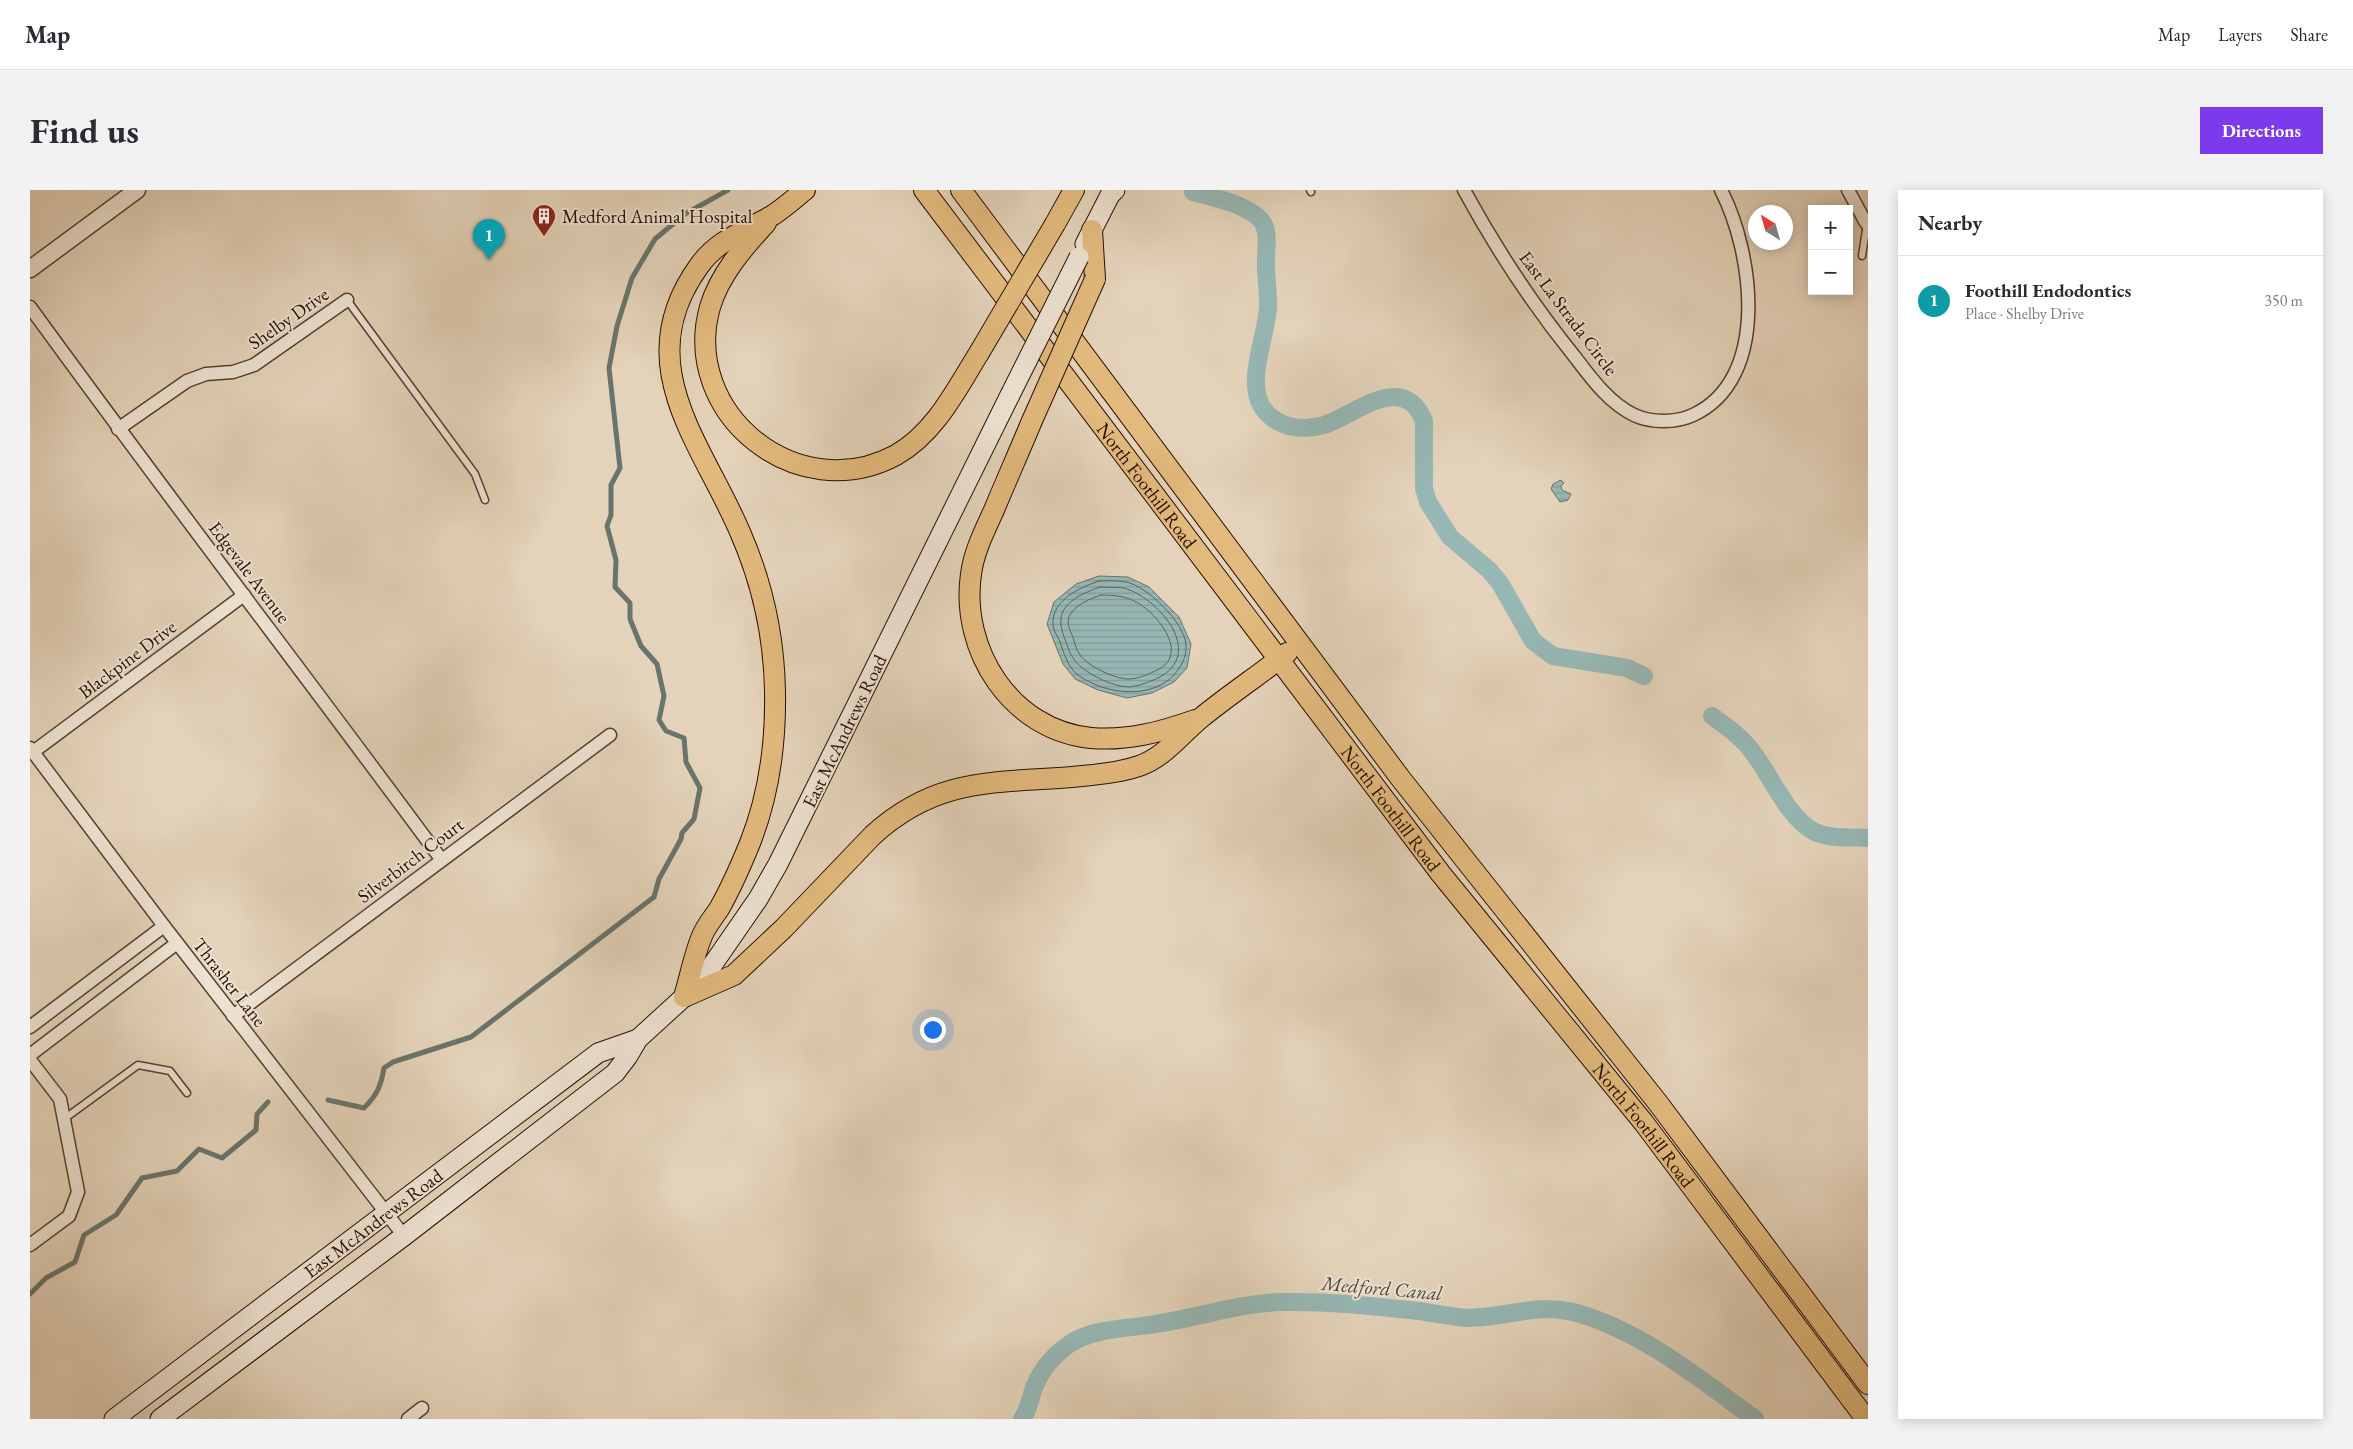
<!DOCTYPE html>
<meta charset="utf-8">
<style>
:root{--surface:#fff;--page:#f2f2f3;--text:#2b2b33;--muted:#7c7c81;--line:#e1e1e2;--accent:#7c3aed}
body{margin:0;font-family:"EB Garamond",serif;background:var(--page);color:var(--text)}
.controls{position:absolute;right:15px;top:15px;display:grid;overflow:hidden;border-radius:0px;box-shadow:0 2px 12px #0003}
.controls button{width:45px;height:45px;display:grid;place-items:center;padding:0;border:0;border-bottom:1px solid var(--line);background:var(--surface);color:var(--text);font:25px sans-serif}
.compass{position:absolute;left:1718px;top:15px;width:45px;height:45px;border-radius:50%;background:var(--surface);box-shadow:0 2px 12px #0003;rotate:323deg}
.you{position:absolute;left:902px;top:839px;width:18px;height:18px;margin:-12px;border:4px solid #fff;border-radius:50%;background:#1a73e8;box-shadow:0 0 0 8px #1a73e833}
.badge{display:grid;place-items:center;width:32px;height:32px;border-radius:50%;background:var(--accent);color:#fff;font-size:16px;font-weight:700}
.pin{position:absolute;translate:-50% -41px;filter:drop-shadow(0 1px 2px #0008)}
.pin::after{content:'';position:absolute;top:26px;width:18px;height:15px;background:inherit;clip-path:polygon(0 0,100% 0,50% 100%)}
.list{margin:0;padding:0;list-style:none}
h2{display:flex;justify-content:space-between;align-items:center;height:65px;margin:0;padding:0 20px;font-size:21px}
h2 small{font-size:16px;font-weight:400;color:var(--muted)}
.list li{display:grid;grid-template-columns:32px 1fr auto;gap:15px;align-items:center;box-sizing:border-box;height:90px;padding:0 20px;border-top:1px solid var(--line)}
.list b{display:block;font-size:19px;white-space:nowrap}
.list p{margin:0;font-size:16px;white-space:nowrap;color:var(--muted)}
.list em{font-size:16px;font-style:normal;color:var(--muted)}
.map{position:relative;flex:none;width:1838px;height:1229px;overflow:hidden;border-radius:0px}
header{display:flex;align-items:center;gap:30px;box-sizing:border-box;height:70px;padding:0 25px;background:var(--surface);border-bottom:1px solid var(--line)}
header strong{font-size:24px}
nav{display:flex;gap:28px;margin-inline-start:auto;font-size:18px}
.intro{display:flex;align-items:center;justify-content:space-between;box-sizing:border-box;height:120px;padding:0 30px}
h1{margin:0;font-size:35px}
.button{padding:12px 22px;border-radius:0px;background:var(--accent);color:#fff;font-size:18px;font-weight:700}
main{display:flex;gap:30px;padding:0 30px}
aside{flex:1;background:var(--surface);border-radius:0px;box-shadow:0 2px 12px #0003}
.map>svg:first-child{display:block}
</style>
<header>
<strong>Map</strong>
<nav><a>Map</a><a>Layers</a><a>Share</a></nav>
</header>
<div class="intro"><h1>Find us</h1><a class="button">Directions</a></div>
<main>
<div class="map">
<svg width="1838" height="1229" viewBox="0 0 1838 1229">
<defs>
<pattern id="water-rules" width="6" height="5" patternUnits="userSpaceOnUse" patternTransform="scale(1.25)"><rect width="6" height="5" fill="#96b7b4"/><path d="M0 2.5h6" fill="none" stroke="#819c99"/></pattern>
</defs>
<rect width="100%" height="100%" fill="#e4d3ba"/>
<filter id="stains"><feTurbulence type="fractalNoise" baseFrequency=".004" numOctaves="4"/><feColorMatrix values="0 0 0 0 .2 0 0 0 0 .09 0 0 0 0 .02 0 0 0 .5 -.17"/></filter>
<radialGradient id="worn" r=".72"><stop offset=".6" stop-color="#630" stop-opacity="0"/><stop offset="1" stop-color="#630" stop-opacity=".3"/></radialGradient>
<!-- water -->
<g fill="url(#water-rules)" stroke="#69746c">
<polygon points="1531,290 1534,293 1531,296 1532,300 1541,304 1538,310 1530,312 1521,299 1523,294"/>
<polygon points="1069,386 1098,387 1119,397 1149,427 1161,454 1157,478 1144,492 1122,503 1097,508 1068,500 1045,489 1033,474 1017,434 1024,412 1046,394"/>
</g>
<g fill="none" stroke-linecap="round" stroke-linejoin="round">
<!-- shore -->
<g stroke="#5e635a" stroke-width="1">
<path d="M1069,391C1078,391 1087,390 1096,392C1117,396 1155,433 1156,455C1157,467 1151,477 1143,486C1119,510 1074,504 1048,485C1038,477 1034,464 1030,452C1028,447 1023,440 1023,435C1021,410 1051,397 1069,391Z"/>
<path d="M1070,397C1078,398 1089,396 1097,399C1131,411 1175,464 1128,488C1119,492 1109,496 1099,497C1083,497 1051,482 1043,468C1039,462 1037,454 1034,447C1031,437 1028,428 1035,418C1043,407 1057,402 1070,397Z"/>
<path d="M1071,405C1084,405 1096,406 1108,413C1127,424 1159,463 1129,479C1119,484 1111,488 1100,489C1087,490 1057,476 1050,465C1046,460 1045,453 1043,447C1039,439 1035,430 1042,422C1049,413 1060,409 1071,405Z"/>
</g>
<!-- stream -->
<g stroke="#69746c" stroke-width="5">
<path d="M298,910L334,918C347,905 351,896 354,878L363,872L441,847L624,707L629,689L651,649L652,643L664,629L670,598L656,572L654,548L636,541L629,530L634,506L627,474L611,456L600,429V413L585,397L586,370L577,336L581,325V295L590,278L579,178L587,136L602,88L625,49L655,24L698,0"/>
<polyline points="0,1104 16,1088 45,1072 54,1045 86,1025 112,988 147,981 169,959 192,968 226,940 227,924 238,912"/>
</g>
<!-- canal -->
<g stroke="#96b7b4" stroke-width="18">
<path d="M1163,2C1184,8 1214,13 1230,29C1240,40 1236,55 1236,69C1235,85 1239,101 1238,118C1236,147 1217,188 1231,215C1236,224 1243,230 1253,234C1265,239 1281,239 1294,235C1325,225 1373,180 1394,231V298L1398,312L1420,347L1459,380L1470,393L1503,451L1523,466L1597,478L1614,486"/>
<path d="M1682,526C1697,537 1713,548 1724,564C1741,586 1759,630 1785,642C1801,649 1821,647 1838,648"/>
<path d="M992,1229C1000,1218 1000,1207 1005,1195C1012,1179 1024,1165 1038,1155C1061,1138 1098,1139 1125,1134C1168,1128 1205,1114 1250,1112C1296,1111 1342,1116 1388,1121C1404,1123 1421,1127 1437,1128C1475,1128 1509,1112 1547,1123C1613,1142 1670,1189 1725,1229"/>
</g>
<!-- service casing -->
<g stroke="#56402f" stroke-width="9">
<g id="service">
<polyline points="1280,0 1281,2"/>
<polyline points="1832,66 1837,33"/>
<polyline points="317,110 445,284 455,310"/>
<polyline points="34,929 108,875 140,881 157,903"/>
</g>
</g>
<!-- minor casing -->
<g stroke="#56402f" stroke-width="15">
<g id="minor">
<path d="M1434,0C1466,59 1503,115 1545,167C1561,188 1579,213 1604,225C1621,233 1646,233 1663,225C1741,189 1723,62 1691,0"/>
<polyline points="1818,0 1836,33"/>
<path d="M0,117C135,303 275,485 411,669"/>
<polyline points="88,239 157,191 176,184 203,182 224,175 317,110"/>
<polyline points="0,558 134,736 374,1046"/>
<polyline points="3,562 214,405"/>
<polyline points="203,826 580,545"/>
<polyline points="0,837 134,736"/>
<polyline points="0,865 147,753"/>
<polyline points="0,870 30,909 48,1002 39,1026 0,1055"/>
<polyline points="378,1229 392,1218"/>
</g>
</g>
<!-- tertiary casing -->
<g stroke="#56402f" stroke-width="19">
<polyline id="tertiary" points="0,79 107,0"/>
</g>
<!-- secondary casing -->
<g stroke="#260f01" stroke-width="21">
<g id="secondary">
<polyline points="1055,54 1080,5 1085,0"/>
<polyline points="84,1229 568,863 608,849"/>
<polyline points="130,1229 374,1046 585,883 598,866 608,849 654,807 681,777 728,709 748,674 980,205"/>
</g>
</g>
<!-- primary casing -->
<g stroke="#260f01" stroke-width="22">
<g id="primary">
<path id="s1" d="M894,0L1411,684L1614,933L1836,1229"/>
<polyline points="931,0 1371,589 1628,913 1838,1194"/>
<path d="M736,33C713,58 690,84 680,117C650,224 768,318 866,265C905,243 926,200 949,163"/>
<polyline points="1025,34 1044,0"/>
<polyline points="1062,40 1065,89"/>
<path d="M1001,233C989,262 976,291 964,320C955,340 944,361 941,384C930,460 981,540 1061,548C1098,551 1131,542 1165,530"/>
<path d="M654,807C660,787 664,765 672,746C676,736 683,728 689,719C701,698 711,675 720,653C739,605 746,552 745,501C744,446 732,392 710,342C672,253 598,174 669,76C688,49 716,41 743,25C754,18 765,8 775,0"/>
<path d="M654,807L704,785L754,738L843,645C906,588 962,593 1042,587C1064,585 1088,583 1109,576C1135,567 1151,544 1172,527C1199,505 1229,485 1257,463"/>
</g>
</g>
<!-- service -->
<use href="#service" stroke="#ede2d2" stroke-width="6"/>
<!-- minor -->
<use href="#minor" stroke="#ede2d2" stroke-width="12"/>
<!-- tertiary -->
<use href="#tertiary" stroke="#ede2d2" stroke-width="16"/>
<!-- secondary -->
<use href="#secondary" stroke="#ede2d2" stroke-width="19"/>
<!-- primary -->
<use href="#primary" stroke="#e2ba7d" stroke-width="20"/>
<!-- secondary-bridge casing -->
<g stroke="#260f01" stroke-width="21" stroke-linecap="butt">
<polyline id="secondary-bridge" points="980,205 1049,67"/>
</g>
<!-- primary-bridge casing -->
<g stroke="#260f01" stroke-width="22" stroke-linecap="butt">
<g id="primary-bridge">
<polyline points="949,163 1025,34"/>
<polyline points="1001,233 1065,89"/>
</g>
</g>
<!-- secondary-bridge -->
<use href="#secondary-bridge" stroke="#ede2d2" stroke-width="19"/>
<!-- primary-bridge -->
<use href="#primary-bridge" stroke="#e2ba7d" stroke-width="20"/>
</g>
<!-- icons -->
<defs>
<g id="building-pin" transform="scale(1.25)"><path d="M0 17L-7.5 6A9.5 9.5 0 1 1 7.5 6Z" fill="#8f2418" stroke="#ede2d2"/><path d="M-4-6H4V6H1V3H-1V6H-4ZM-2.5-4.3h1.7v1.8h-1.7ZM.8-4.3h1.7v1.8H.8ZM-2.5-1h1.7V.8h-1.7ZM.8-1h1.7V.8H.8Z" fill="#fff"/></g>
</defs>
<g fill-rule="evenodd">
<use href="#building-pin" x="514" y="26"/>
</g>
<g text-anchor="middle" stroke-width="4" stroke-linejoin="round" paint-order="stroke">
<!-- poi labels -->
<g font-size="19" fill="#260f01" stroke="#ede2d2" text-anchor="start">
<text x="532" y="33">Medford Animal Hospital</text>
</g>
<!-- street labels -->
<g font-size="19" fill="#260f01" stroke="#ede2d2">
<text transform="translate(1539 123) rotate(53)" y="7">East La Strada Circle</text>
<text transform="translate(258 128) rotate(-35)" y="7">Shelby Drive</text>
<text dy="7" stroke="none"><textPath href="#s1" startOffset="370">North Foothill Road</textPath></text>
<text transform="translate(220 382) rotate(53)" y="7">Edgevale Avenue</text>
<text transform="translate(97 469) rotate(-37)" y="7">Blackpine Drive</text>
<text transform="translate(814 541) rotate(-64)" y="7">East McAndrews Road</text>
<text dy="7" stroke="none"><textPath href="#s1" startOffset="775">North Foothill Road</textPath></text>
<text transform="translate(380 670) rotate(-37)" y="7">Silverbirch Court</text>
<text transform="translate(200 792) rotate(52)" y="7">Thrasher Lane</text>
<text dy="7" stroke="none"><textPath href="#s1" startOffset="1180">North Foothill Road</textPath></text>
<text transform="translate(343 1033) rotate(-37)" y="7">East McAndrews Road</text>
</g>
<!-- water labels -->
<g font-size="20" font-style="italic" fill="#4d4a40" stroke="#ede2d2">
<text transform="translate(1352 1098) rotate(5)" y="7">Medford Canal</text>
</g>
</g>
<rect width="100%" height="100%" filter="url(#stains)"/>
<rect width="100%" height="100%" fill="url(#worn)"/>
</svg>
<div class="controls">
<button>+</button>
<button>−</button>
</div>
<svg class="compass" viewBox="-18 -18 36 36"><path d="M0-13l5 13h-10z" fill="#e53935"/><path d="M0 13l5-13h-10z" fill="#7c7c81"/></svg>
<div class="you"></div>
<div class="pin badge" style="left:459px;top:70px;background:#0f9aa8">1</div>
</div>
<aside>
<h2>Nearby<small></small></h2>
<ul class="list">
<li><span class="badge" style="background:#0f9aa8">1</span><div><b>Foothill Endodontics</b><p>Place · Shelby Drive</p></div><em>350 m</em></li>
</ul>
</aside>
</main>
